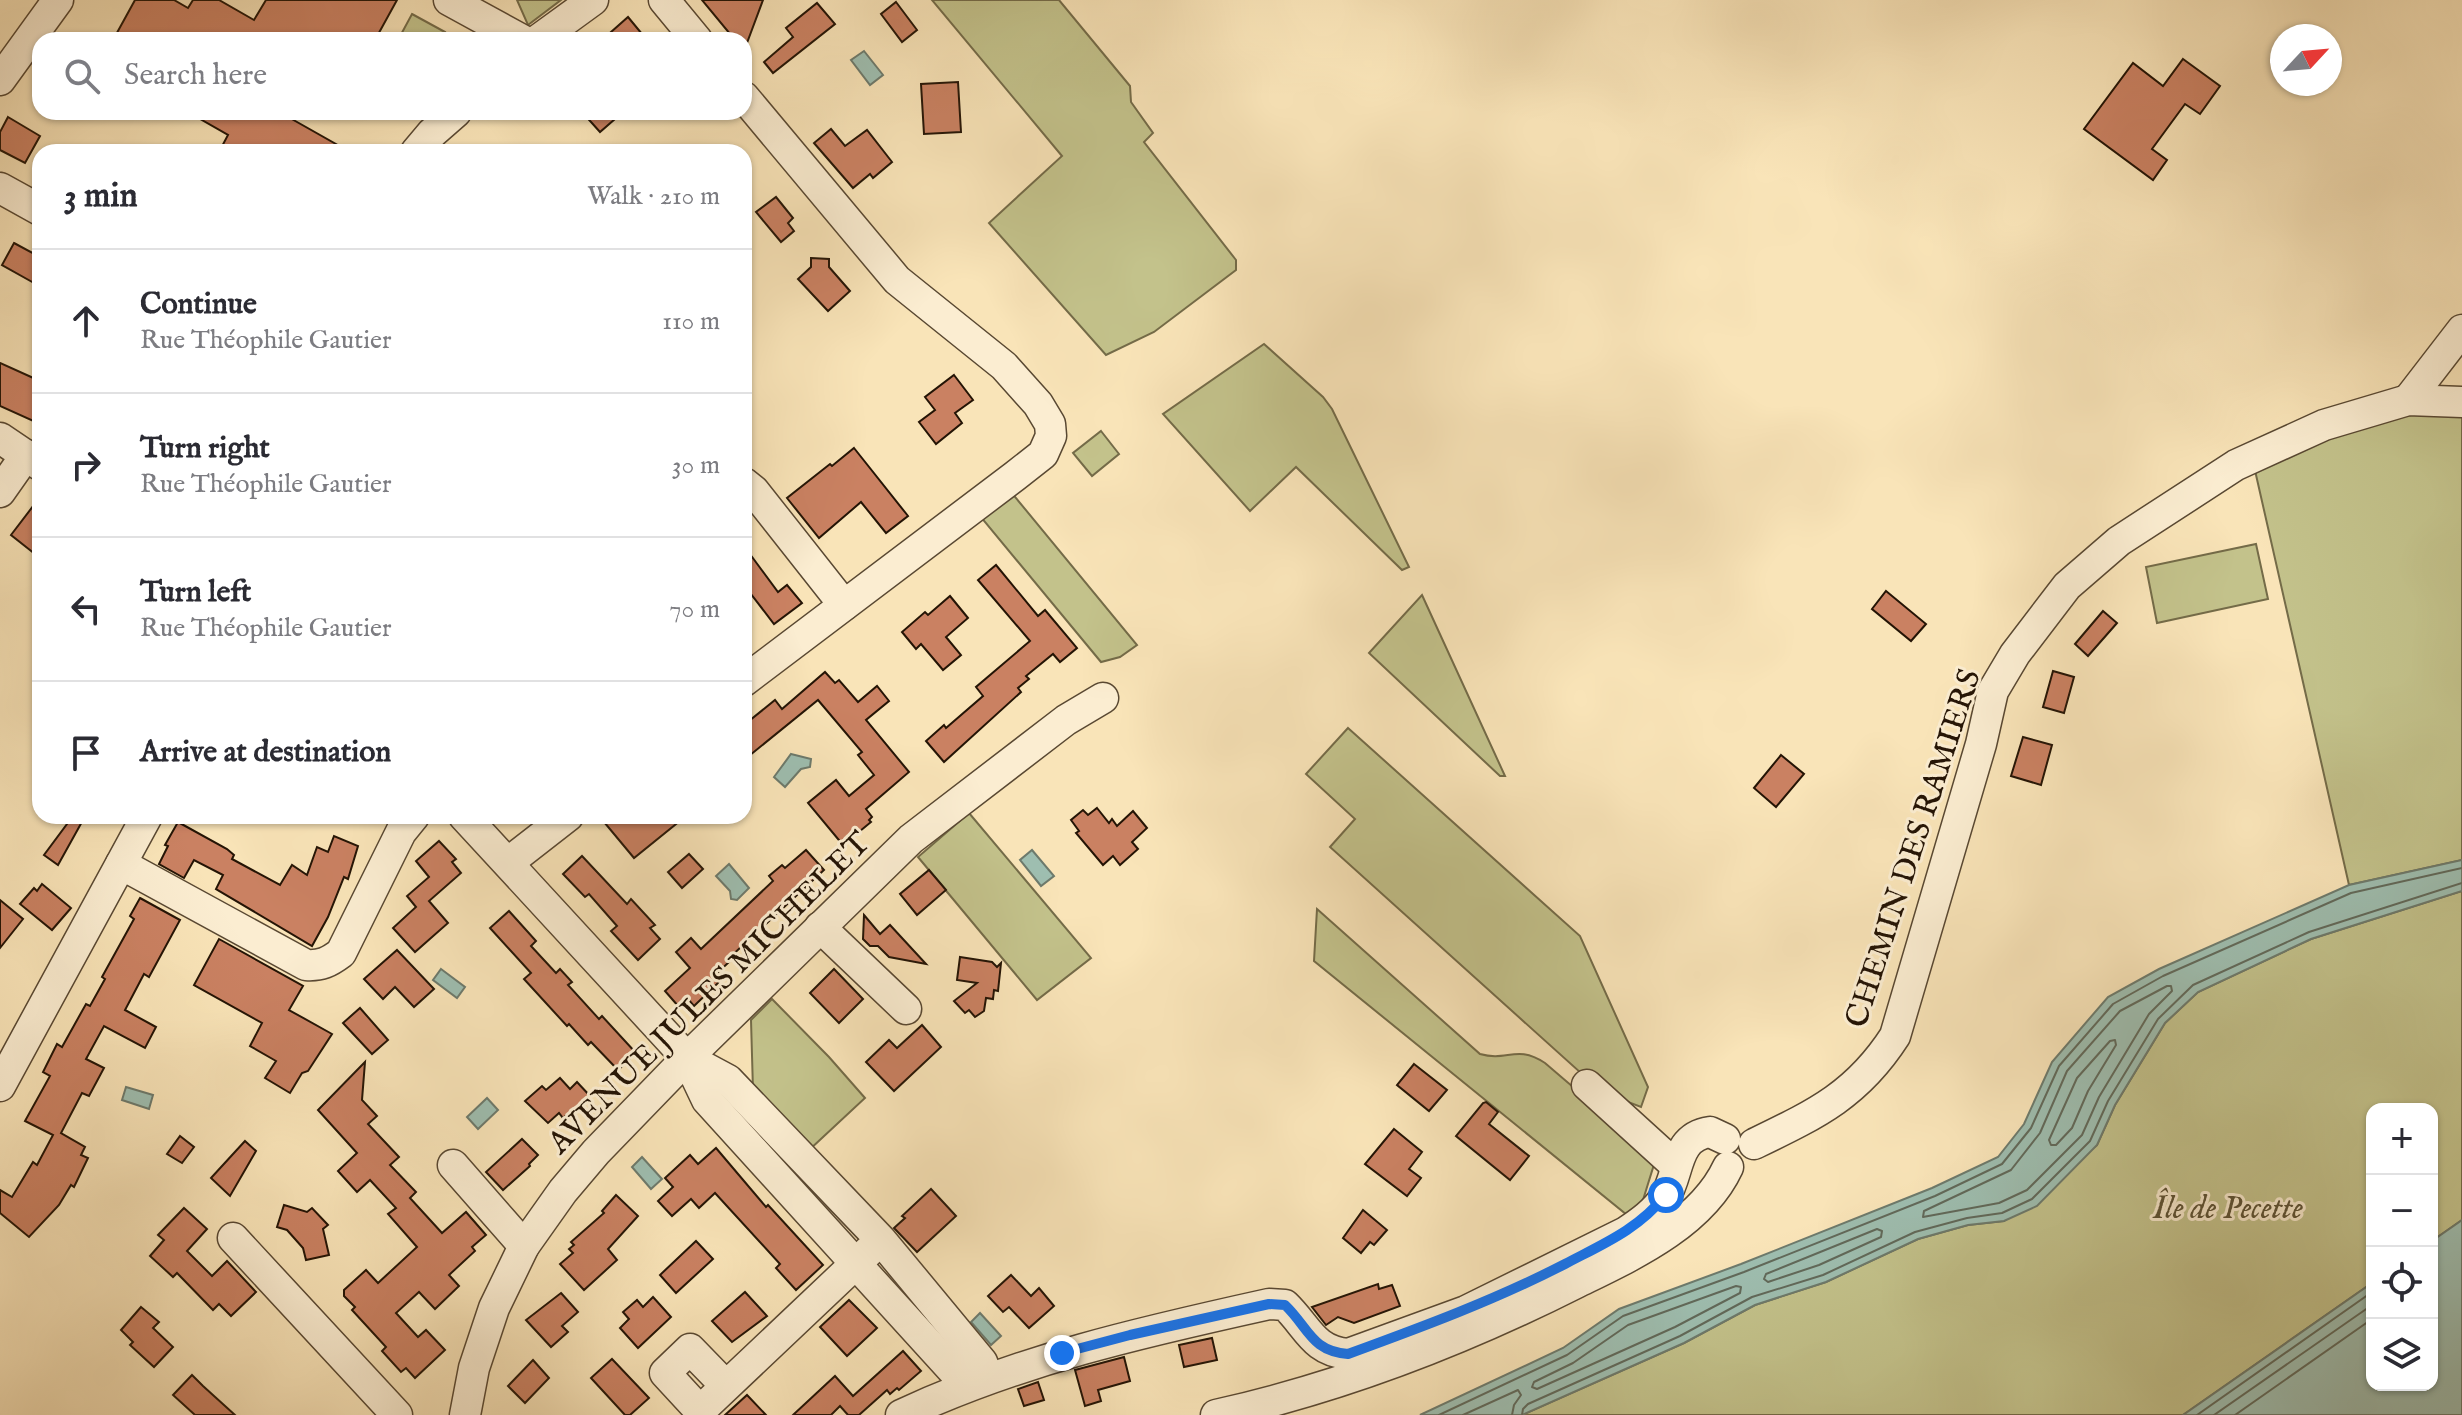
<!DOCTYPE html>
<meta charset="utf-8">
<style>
:root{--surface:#fff;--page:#f2f2f3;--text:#2b2b33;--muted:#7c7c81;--line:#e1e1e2}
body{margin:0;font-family:"IM FELL English",serif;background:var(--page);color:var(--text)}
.controls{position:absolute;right:24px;bottom:24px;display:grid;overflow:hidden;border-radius:16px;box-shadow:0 2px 6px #0004}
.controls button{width:72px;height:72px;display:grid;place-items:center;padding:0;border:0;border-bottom:2px solid var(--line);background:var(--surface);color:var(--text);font:40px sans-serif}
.compass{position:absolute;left:2270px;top:24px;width:72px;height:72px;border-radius:50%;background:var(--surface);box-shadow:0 2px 6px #0004;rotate:64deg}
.stop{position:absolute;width:24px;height:24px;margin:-18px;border:6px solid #1a73e8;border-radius:50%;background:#fff}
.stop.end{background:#1a73e8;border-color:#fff;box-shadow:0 2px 8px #0008}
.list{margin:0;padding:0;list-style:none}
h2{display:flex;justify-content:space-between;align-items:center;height:104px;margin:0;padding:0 32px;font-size:34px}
h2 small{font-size:26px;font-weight:400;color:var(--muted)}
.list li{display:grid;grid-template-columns:52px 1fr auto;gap:24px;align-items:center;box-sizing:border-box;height:144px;padding:0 32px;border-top:2px solid var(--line)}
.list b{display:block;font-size:30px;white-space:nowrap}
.list p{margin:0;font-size:26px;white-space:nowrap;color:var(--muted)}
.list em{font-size:26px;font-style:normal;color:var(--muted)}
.icon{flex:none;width:44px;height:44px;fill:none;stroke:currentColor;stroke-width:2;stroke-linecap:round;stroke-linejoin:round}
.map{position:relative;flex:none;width:2462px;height:1415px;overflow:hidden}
.search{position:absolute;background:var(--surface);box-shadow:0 2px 6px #0004;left:32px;top:32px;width:720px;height:88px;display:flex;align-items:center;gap:20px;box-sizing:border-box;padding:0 28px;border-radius:24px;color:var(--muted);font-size:30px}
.panel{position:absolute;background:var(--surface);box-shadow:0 2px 6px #0004;left:32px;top:144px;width:720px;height:680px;border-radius:24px}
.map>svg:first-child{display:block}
</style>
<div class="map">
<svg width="2462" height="1415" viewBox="0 0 2462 1415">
<rect width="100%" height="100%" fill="#f9e4b8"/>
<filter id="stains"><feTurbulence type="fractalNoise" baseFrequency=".0025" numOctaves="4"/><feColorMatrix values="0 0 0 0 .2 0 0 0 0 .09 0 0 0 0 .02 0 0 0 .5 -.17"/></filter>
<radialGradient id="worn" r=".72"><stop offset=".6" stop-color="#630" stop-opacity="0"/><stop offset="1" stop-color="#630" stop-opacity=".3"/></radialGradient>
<!-- green -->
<g fill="#c3c28b" stroke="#746b48" stroke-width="2">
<polygon points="517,0 561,0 528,25"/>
<polygon points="932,0 1059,0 1130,86 1131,102 1153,133 1144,142 1236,260 1236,270 1154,332 1106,355 989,223 1062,156"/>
<polygon points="412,14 445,32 441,40 398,40"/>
<polygon points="1264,344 1323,397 1332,409 1409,567 1402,570 1296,467 1250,511 1163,414"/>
<polygon points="2462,410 2462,860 2349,885 2254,466 2330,435 2411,412"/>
<polygon points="1101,431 1119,454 1092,476 1073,453"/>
<polygon points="1011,492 1137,645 1120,657 1101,662 980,516"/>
<polygon points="2256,544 2268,599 2157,623 2146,567"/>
<polygon points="1422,595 1505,776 1500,776 1369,653"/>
<polygon points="1348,728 1580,936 1648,1087 1641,1107 1602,1092 1330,847 1355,819 1306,774"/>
<polygon points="969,813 1091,958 1037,1000 918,857"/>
<polygon points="2462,891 2462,1220 2432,1241 2432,1109 2372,1109 2372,1283 2183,1415 1522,1415 1684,1343 1755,1305 1826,1282 1918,1239 1968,1225 2004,1221 2097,1145 2115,1105 2165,1023 2198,992 2311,939"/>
<path d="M1317,909L1480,1054C1508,1062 1516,1044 1545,1063L1656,1158L1638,1216L1632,1219L1314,961Z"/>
<polygon points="772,999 829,1057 865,1098 808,1151 753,1090 751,1020"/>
</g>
<!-- water -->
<g fill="#9ebeb0" stroke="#6d7a6c" stroke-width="2">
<polygon points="864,51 883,75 870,85 851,60"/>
<polygon points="791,754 811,759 810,767 801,769 785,787 774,777"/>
<polygon points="1032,850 1054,876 1041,886 1020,860"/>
<polygon points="2462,860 2462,891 2311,939 2198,992 2165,1023 2115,1105 2097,1145 2037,1206 2004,1221 1968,1225 1918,1239 1826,1282 1755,1305 1684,1343 1522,1415 1420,1415 1563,1348 1619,1309 1741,1264 1932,1188 1998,1157 2024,1124 2052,1062 2108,997 2159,969 2349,885"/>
<polygon points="729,864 749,888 737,900 731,899 730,891 716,876"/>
<polygon points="441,969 465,987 457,998 433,980"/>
<polygon points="126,1087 153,1095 149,1109 122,1100"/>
<polygon points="487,1098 498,1110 478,1129 467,1117"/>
<polygon points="642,1157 662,1179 651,1189 632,1167"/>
<polygon points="2462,1220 2462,1415 2183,1415 2372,1283 2372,1385 2432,1385 2432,1241"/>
<polygon points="980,1313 1001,1336 991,1345 971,1322"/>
</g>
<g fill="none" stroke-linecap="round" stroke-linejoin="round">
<!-- shore -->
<g stroke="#61695a" stroke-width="2">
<polygon points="2167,986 2171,986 2172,991 2149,1014 2099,1097 2082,1135 2027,1190 1999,1203 1923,1217 1924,1211 2011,1170 2040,1133 2067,1071 2120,1011"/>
<polygon points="2115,1040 2116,1045 2088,1091 2072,1128 2056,1145 2051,1145 2049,1140 2077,1078 2110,1041"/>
<polygon points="1877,1229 1882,1231 1881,1237 1819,1265 1768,1282 1764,1279 1766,1274"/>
<polygon points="1736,1286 1741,1287 1740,1293 1675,1327 1537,1389 1532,1387 1534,1382 1573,1363 1628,1325"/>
<polyline points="1439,1415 1567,1355 1623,1316 1744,1272 1935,1196 2002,1164 2031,1128 2059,1066 2113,1004 2163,976 2351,893 2462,868"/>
<polyline points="1463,1415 1518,1390 1521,1395 1514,1405 1512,1415"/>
<polyline points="1522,1415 1523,1409 1528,1404 1680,1336 1752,1297 1823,1275 1915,1232 1967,1218 2002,1213 2032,1199 2090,1141 2108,1101 2158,1019 2193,985 2309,932 2462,883"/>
<polyline points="2197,1415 2372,1292"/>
<polyline points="2214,1415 2372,1305"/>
<polyline points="2235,1415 2372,1319"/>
</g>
</g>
<!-- building -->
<g fill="#ca8162" stroke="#241405" stroke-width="2">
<polygon points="135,0 174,0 188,8 193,0 219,0 254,20 266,0 397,0 375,40 113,40"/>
<polygon points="702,0 763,0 744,51 744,40 735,40"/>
<polygon points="896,2 917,30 902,42 881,14"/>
<polygon points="817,3 835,24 773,73 764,62 793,37 786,28"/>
<polygon points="628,17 647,40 602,40"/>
<polygon points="2183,59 2220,86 2200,114 2185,104 2152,149 2167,160 2153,180 2084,129 2133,63 2163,86"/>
<polygon points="958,82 961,132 924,134 921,84"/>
<polygon points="188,112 294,112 290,118 350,152 219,152 228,135"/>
<polygon points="582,112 623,112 600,132"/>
<polygon points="8,117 40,136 25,163 0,150 0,132"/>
<polygon points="831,129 845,146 867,130 892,162 873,178 870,174 853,188 814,143"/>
<polygon points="776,197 793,218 788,223 794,231 781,242 756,212"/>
<polygon points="14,243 40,257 40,272 34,283 2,265"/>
<polygon points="811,258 829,259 829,267 850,291 828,311 798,279 811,267"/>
<polygon points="0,363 40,381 40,424 0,406"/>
<polygon points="954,375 973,400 955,413 962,423 936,444 919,422 935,410 925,397"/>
<polygon points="854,448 908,516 886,533 861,502 819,538 787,498 830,464 832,466"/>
<polygon points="40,497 40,558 11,535"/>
<polygon points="744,546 778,592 787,585 802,603 774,624 744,585"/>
<polygon points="996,565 1038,616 1045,610 1077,648 1060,662 1053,654 1026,676 1029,679 1018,688 1021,692 944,762 926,741 944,725 946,728 983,696 976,687 1030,641 978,580"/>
<polygon points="1886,591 1926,624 1911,641 1872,609"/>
<polygon points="950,596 968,618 946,637 961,655 943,670 921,644 916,649 902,632 925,612 928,615"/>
<polygon points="2103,611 2117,623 2088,656 2075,644"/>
<polygon points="2053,671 2074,677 2064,713 2043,707"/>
<polygon points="825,672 835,683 839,680 858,702 877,686 889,701 866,720 909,772 866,809 872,817 869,820 871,822 843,845 808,803 836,780 849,796 874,775 858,755 862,752 818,700 744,760 744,725 775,700 782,709"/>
<polygon points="2023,737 2052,745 2041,785 2011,776"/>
<polygon points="1781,755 1804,774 1776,807 1754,788"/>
<polygon points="1097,808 1109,823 1112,819 1117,826 1133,811 1147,828 1132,842 1138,849 1120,865 1113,856 1103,865 1076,833 1079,831 1071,820 1083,810 1088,815"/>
<polygon points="73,816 83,820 58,865 44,855"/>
<polygon points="599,816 686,816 634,858"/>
<polygon points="178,822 227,849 234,855 232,859 280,885 292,865 307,875 317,847 328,852 334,836 358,846 348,879 344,877 328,917 312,946 216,889 223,875 194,860 184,878 159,864 168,846 165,845"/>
<polygon points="439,841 456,859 452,862 461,873 429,901 448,923 415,952 393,928 416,907 407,896 429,877 416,861"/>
<polygon points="806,850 824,870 727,960 729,962 714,976 719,982 694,1006 688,999 679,1007 665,991 690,968 676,952 691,938 701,949 773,881 769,876 782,865 785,868"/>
<polygon points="689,854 703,869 682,888 668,872"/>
<polygon points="582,856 627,904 631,899 655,925 650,928 660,939 638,960 611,931 617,926 589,894 585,897 563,874"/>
<polygon points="929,870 946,890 917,915 900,894"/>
<polygon points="42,884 71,908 52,930 20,904 34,888 37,891"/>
<polygon points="140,898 180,920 149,977 144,974 125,1010 156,1027 145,1048 104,1026 86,1059 104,1068 89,1096 82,1093 61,1133 85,1147 81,1155 88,1158 74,1187 71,1185 59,1205 29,1237 0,1213 0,1190 12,1197 33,1162 37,1165 53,1135 25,1121 50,1076 43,1072 57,1044 62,1047 86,1004 90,1006 105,979 102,977 134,919 130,916"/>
<polygon points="0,900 23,919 0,948"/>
<polygon points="509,911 536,941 531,946 556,973 560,969 572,982 568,985 599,1019 602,1016 636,1053 618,1070 591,1042 588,1045 569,1024 567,1026 524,979 531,973 490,928"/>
<polygon points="864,915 880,934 890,925 926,964 889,957 878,946 870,946 863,939"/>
<polygon points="219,939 303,986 289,1010 332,1034 308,1071 302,1073 290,1093 265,1078 276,1061 250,1046 262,1023 194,985"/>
<polygon points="397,950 434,989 414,1007 395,987 383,999 364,979"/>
<polygon points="960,957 992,962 997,967 1001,963 998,991 994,990 993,999 986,998 984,1011 975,1017 969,1010 965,1013 954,1001 977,983 957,980"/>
<polygon points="834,969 863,999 839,1023 810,993"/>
<polygon points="360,1008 388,1040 372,1054 343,1023"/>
<polygon points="922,1025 941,1047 894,1091 866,1062 889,1040 897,1048"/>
<polygon points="365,1062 362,1100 377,1116 368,1124 399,1157 390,1165 416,1192 410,1198 442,1233 466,1212 486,1235 472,1247 475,1251 449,1275 459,1286 435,1309 419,1292 396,1313 418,1337 426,1330 445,1350 415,1378 406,1368 401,1372 382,1351 386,1347 352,1310 355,1307 344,1296 344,1290 366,1270 378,1283 417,1247 388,1214 396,1208 370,1180 357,1192 338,1171 357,1153 318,1110"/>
<polygon points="1414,1064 1447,1090 1429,1111 1397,1085"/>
<polygon points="560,1078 570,1089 577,1082 590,1096 563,1118 559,1113 548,1123 525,1101 542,1086 546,1090"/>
<polygon points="1486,1102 1498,1112 1489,1124 1529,1156 1510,1180 1456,1136 1483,1103"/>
<polygon points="1394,1129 1422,1152 1409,1169 1421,1178 1407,1196 1365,1164"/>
<polygon points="180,1136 194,1147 182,1163 167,1154"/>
<polygon points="522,1139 538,1155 529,1164 530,1166 503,1190 486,1172"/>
<polygon points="245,1141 256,1151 230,1196 211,1178"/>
<polygon points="716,1148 766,1207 768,1205 823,1265 796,1290 776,1268 780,1264 715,1193 699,1208 691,1199 672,1216 658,1201 673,1187 665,1178 690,1155 698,1164"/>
<polygon points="931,1189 956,1216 917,1252 894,1228 905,1218 902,1216"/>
<polygon points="616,1195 638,1216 608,1249 617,1260 584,1290 560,1264 573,1253 569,1249 574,1245 571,1242 604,1213 602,1211"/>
<polygon points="284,1205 307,1212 312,1208 328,1225 323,1229 329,1255 306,1260 303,1248 287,1230 277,1227"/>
<polygon points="184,1208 207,1229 187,1251 212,1276 227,1261 256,1292 231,1316 219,1304 213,1310 177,1273 173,1277 150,1256 164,1240 158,1235"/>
<polygon points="1363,1210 1387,1230 1374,1245 1370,1242 1361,1253 1343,1238"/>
<polygon points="696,1241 713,1259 676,1293 660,1275"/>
<polygon points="1011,1275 1031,1296 1039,1288 1054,1306 1029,1328 1009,1307 1003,1312 988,1296"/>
<polygon points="1378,1284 1379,1289 1392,1285 1400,1306 1354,1323 1338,1317 1326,1325 1312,1307"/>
<polygon points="745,1292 767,1316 732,1342 712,1321"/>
<polygon points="561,1293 578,1312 562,1326 568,1332 551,1347 526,1320"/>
<polygon points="653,1297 671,1317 638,1348 620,1328 629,1319 623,1312 637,1300 643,1307"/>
<polygon points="849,1300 877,1328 847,1356 820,1327"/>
<polygon points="141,1307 159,1322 153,1328 173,1347 154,1367 130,1345 133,1342 121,1330"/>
<polygon points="1212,1338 1217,1360 1184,1367 1179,1345"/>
<polygon points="903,1351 921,1371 899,1390 897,1388 890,1394 887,1390 859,1415 848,1415 840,1406 831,1415 793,1415 835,1376 853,1396"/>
<polygon points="1124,1357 1130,1381 1098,1390 1101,1401 1085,1406 1075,1370"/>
<polygon points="612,1359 649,1398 630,1415 625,1415 591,1378"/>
<polygon points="533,1360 549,1378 525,1403 508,1386"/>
<polygon points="192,1375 203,1386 235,1415 195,1415 173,1395"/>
<polygon points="1038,1382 1044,1400 1024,1406 1018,1389"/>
<polygon points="747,1395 766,1415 725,1415"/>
</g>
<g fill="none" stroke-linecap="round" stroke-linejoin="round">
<!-- minor casing -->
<g stroke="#594832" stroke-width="33">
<g id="minor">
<polyline points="449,0 522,40"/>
<polyline points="664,0 697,40"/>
<polyline points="538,40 593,0"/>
<polyline points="0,80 58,0"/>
<polyline points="744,97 897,280 1004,366 1038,404 1050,424 1051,436 1043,454 1015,476 744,681"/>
<polyline points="416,152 432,133 456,112"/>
<polyline points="0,188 40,210"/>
<polyline points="2408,400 2462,330"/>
<polyline points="0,438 40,465"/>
<polyline points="744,483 754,491 844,605"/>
<polyline points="0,492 26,455"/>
<polyline points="464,816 687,1058 707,1100 957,1375 963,1387"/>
<polyline points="509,862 568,816"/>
<path d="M121,864L306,965C321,966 329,962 341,953L401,832L414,816"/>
<polyline points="820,927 906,1009"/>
<polyline points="687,1058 728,1080 881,1240 982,1362 988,1377"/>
<polyline points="1587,1085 1675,1165"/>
<polyline points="0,1086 147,816"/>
<path d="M1754,1144C1816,1114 1857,1095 1895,1036L1981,744L1993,691L2015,654L2067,586L2119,541L2236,465L2324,425L2408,400L2462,402"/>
<polyline points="453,1165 524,1246"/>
<polyline points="233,1238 397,1415"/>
<polyline points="726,1386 690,1349 665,1373 700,1411 869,1251"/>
<polyline points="465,1415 474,1368 494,1308 524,1246 563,1191 596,1152 687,1058 911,839 1066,720 1103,698"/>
<path d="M901,1415C1019,1360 1142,1332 1269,1304L1285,1305C1308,1327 1313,1351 1348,1354L1466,1311L1626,1232C1641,1222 1655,1212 1665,1197C1680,1174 1674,1137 1710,1132L1725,1139"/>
<path d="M1216,1415C1342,1387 1461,1341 1576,1283C1631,1256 1701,1225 1728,1167"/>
</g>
</g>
<!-- minor -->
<use href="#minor" stroke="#fbedd1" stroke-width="30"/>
</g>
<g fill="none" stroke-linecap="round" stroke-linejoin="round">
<!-- route -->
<path stroke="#1a73e8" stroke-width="10" d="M1062,1353L1130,1335L1269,1304L1285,1305C1309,1328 1311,1351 1348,1354C1422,1327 1495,1300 1565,1264C1605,1243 1637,1230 1666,1195"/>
</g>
<g text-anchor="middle" stroke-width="6" stroke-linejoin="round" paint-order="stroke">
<!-- street labels -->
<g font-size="32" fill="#241405" stroke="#fbedd1">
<text transform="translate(1912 848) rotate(-72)" y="11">CHEMIN DES RAMIERS</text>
<text transform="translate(708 992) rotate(-45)" y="11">AVENUE JULES MICHELET</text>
</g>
<!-- park labels -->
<g font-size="32" font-style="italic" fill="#5c5134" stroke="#fbedd1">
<text x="2228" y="1218">Île de Pecette</text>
</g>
</g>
<rect width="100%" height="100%" filter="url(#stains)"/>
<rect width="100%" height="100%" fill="url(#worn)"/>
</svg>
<div class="controls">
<button>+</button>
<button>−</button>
<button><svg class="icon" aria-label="locate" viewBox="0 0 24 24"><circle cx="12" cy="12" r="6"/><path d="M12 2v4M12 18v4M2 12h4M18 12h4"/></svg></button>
<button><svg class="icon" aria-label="layers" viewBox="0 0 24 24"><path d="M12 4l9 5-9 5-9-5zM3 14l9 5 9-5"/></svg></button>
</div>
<svg class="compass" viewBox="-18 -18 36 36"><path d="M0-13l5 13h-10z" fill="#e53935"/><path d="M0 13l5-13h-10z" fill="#7c7c81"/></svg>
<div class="stop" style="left:1666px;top:1195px"></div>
<div class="stop end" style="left:1062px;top:1353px"></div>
<div class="search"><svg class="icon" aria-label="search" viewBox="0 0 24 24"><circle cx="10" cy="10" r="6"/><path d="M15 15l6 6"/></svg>Search here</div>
<section class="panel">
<h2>3 min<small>Walk · 210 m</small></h2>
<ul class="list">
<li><svg class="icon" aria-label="ahead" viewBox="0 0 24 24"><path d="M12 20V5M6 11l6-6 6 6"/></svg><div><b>Continue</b><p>Rue Théophile Gautier</p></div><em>110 m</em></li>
<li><svg class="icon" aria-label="right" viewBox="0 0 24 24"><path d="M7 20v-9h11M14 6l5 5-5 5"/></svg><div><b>Turn right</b><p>Rue Théophile Gautier</p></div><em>30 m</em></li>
<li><svg class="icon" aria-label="left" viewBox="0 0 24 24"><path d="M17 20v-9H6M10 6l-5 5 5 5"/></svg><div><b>Turn left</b><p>Rue Théophile Gautier</p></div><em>70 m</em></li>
<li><svg class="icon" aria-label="arrive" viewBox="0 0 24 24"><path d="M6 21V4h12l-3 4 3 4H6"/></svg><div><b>Arrive at destination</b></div></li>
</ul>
</section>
</div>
